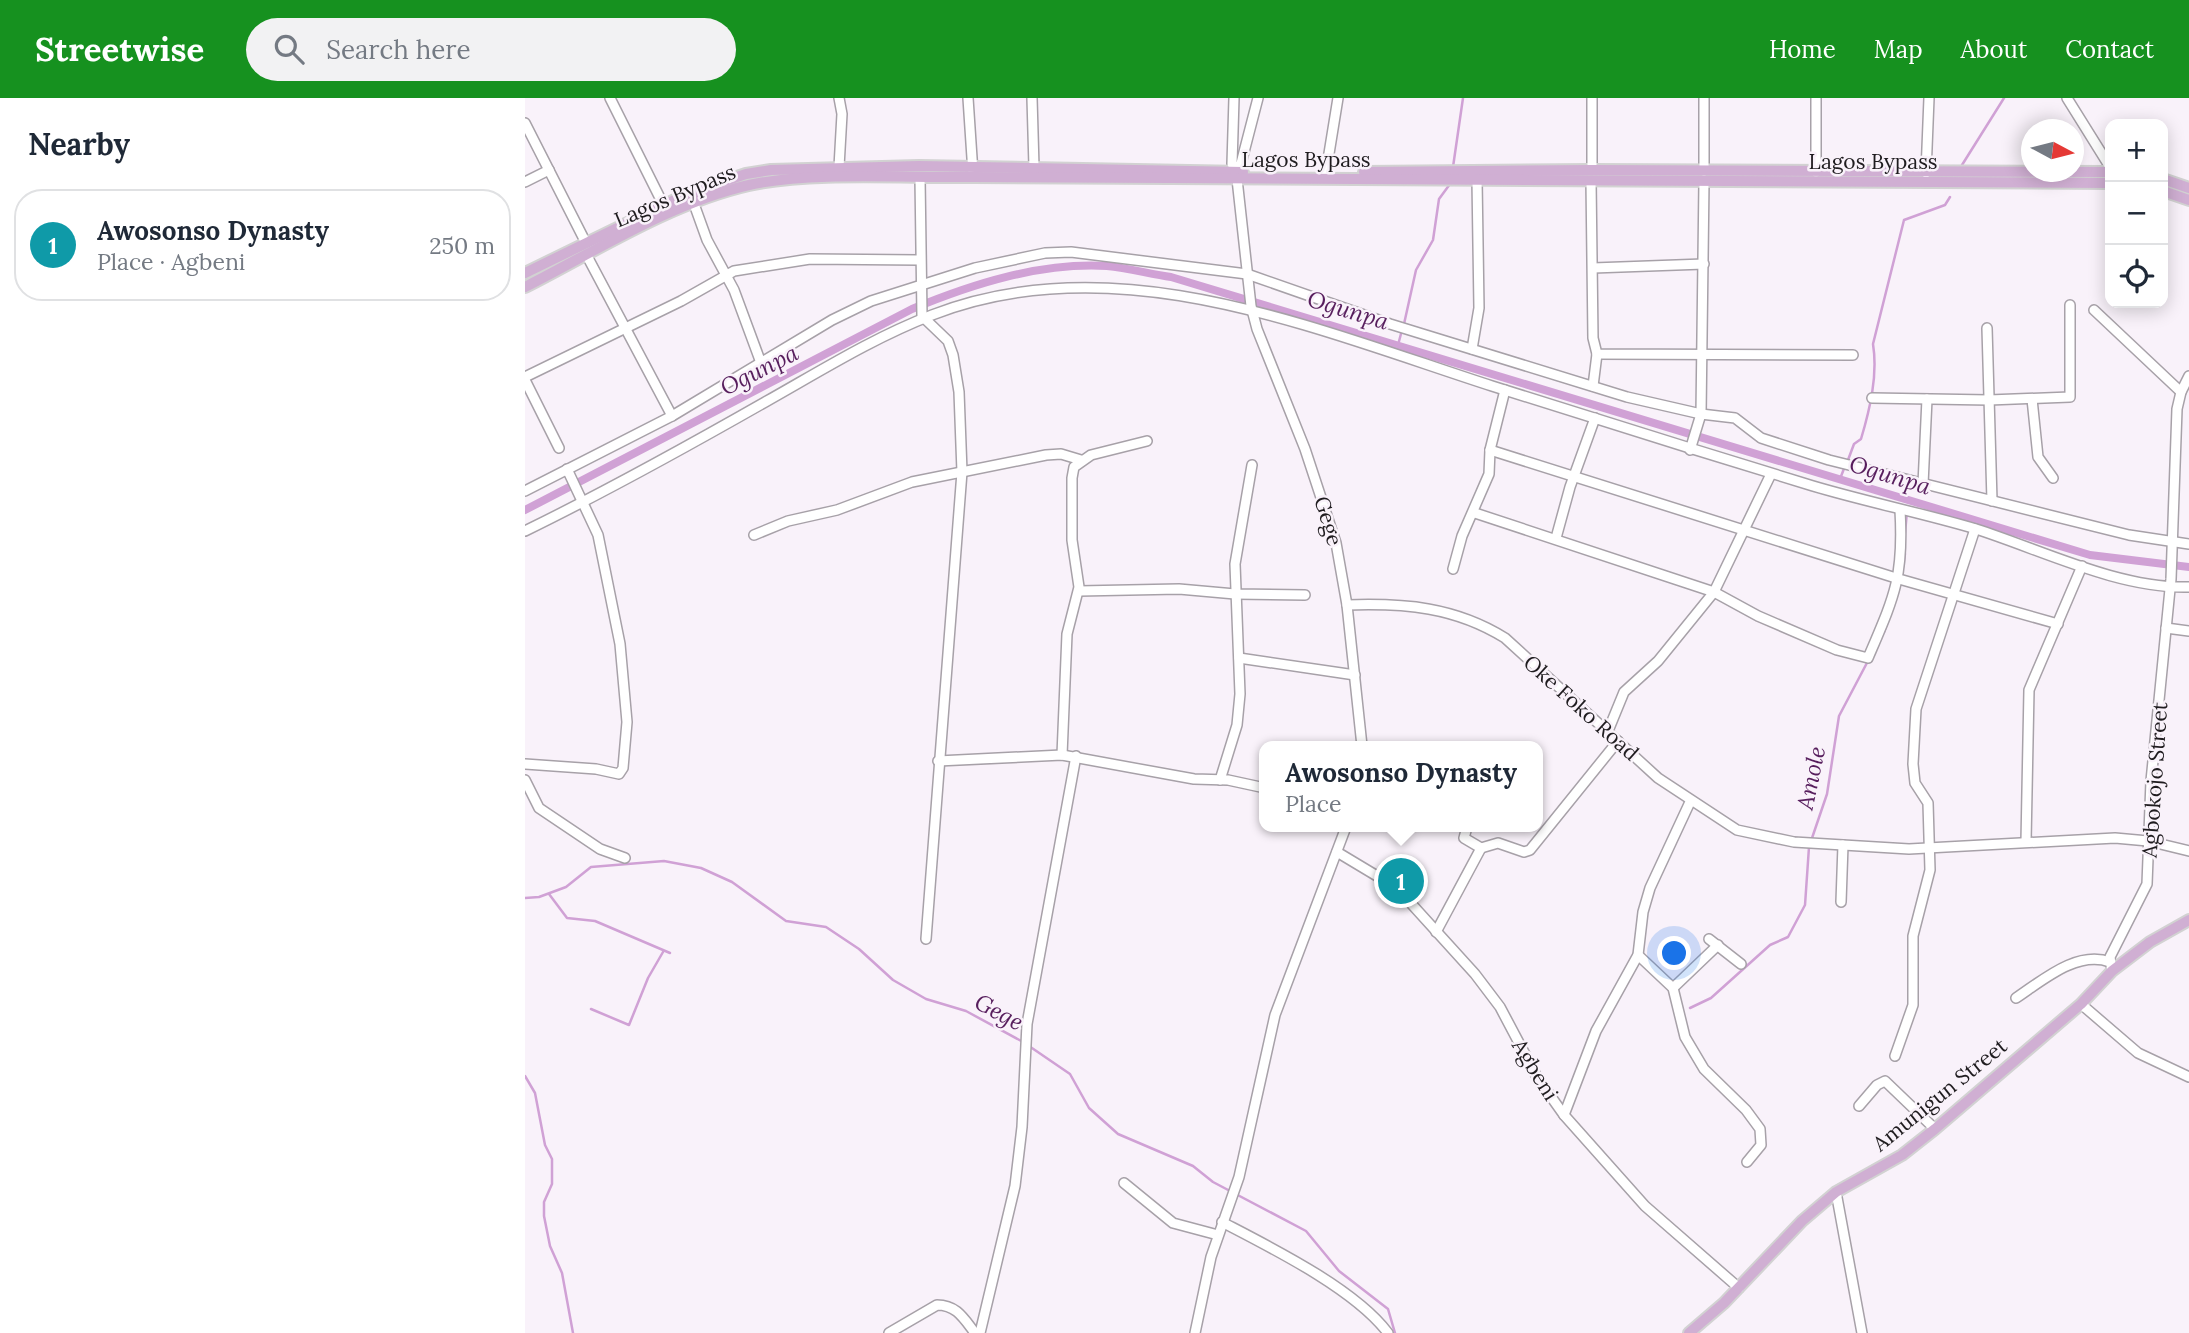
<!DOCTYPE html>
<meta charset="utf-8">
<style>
:root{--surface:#fff;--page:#f2f2f3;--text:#1f2937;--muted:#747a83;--line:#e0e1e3;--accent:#16911f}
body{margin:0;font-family:Lora,serif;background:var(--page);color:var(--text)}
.controls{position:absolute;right:21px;top:21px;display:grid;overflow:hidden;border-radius:14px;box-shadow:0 4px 18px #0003}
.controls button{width:63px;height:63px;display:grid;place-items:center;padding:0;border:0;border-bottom:2px solid var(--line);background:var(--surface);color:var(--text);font:35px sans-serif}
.compass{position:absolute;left:1496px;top:21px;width:63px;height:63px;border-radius:50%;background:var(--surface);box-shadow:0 4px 18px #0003;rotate:97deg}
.you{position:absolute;left:1150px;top:856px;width:24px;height:24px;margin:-18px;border:5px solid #fff;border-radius:50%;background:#1a73e8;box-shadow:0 0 0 10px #1a73e833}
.badge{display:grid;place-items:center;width:46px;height:46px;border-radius:50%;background:var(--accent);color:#fff;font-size:23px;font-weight:700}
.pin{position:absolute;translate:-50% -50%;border:4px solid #fff;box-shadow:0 2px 7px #0006}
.popup{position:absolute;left:734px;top:643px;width:284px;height:91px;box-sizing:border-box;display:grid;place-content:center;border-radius:14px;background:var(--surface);filter:drop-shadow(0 2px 5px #0005);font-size:23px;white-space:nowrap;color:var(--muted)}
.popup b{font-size:26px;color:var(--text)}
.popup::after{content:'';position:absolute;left:50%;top:100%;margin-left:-14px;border:14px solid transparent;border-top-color:var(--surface)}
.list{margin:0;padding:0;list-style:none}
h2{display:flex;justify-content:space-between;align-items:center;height:91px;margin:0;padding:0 28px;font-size:30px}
h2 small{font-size:23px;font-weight:400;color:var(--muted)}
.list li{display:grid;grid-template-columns:46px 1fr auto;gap:21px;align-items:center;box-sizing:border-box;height:112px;margin:0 14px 14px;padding:0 14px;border:2px solid var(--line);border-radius:28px}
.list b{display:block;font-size:26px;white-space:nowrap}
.list p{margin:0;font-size:23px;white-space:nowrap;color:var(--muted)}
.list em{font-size:23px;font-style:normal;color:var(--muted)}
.icon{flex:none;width:38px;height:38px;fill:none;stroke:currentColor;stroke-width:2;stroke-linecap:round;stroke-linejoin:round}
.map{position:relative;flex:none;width:1664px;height:1235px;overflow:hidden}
header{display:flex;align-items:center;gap:42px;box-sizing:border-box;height:98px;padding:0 35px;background:var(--accent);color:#fff}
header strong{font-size:33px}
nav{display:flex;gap:38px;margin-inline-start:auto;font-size:24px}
.search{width:490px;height:63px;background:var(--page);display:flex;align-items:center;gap:18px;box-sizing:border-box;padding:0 24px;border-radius:38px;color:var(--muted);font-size:26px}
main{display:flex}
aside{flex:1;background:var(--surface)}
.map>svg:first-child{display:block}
</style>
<header>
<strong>Streetwise</strong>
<div class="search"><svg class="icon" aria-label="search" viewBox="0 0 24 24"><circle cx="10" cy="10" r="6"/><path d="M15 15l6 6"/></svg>Search here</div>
<nav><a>Home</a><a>Map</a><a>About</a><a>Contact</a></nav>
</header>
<main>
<aside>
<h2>Nearby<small></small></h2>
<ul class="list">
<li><span class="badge" style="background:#0f9aa8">1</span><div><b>Awosonso Dynasty</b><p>Place · Agbeni</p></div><em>250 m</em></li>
</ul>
</aside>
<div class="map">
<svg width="1664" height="1235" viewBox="0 0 1664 1235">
<rect width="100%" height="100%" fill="#f9f2fa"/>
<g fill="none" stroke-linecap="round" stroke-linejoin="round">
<!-- stream -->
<g stroke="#d0a1d5" stroke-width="2.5">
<polyline points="1437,67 1479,0"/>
<polyline points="928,69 938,0"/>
<polyline points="879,226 891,172 908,142 914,101 925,86"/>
<polyline points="873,247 877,232"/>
<path d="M1323,362L1329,346L1336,341C1345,311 1353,277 1348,246L1379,122L1420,107L1425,99"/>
<polyline points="1315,381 1320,368"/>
<polyline points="1380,435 1382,414"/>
<polyline points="1376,481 1380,456"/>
<polyline points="1359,534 1365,517"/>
<polyline points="1286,743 1302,696 1314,618 1344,561"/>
<polyline points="24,796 42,820 70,823 145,855"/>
<polyline points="0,800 14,799 41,789 66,769 139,763 176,770 207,784 261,823 301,829 334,851 368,882 401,901 441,913 498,944"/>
<polyline points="1165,910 1186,900 1245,847 1263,839 1280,807 1284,749"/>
<polyline points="66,911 104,927 123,880 138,854"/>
<polyline points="504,948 545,976 564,1010 593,1036 668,1068 688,1084 781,1133 814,1173 863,1211 870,1235"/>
<polyline points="0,978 10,995 20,1047 27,1061 27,1086 19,1104 19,1118 25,1148 37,1175 48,1235"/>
</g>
<!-- canal -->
<path stroke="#d0a1d5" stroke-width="8" d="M0,412L387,211C447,186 516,164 582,168C603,170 625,176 646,179L1565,457L1664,469"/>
<!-- minor casing -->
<g stroke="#a7a1a8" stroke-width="12">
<g id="minor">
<polyline points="85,0 138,106"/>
<polyline points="443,0 448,75"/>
<polyline points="507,0 509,69"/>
<polyline points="709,0 707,66 714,71"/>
<polyline points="733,0 712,81 726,208 732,231 780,351 811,445 822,507 837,648"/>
<polyline points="1067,0 1067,72"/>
<polyline points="1179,0 1179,73"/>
<polyline points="1542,0 1585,69"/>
<polyline points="0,25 61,145"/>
<polyline points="314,69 317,16 314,0"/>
<polyline points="801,74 813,0"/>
<polyline points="1291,74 1291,0"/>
<polyline points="1401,75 1404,0"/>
<polyline points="395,80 397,218 423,243 428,257 434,294 437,374 401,841"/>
<polyline points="1066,83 1068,240 1072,256 1328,257"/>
<polyline points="0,84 24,72"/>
<polyline points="169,106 182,142 209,192 236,265"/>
<polyline points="62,158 147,318"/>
<polyline points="1068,170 1179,166"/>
<polyline points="1569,212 1656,294"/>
<polyline points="1462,230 1467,403"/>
<polyline points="947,251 954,210 952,82"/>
<polyline points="0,279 156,203 209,173 285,161 394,162"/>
<polyline points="0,282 34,350"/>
<polyline points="1068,288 1072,256"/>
<polyline points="1347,300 1464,302 1545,299 1545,207"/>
<polyline points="1507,301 1513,359 1528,380"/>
<polyline points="965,352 1374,481 1533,526"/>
<polyline points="1165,352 1176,316 1179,83"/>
<polyline points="1398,386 1402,301"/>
<polyline points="0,393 147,318 307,222 346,203 450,170 520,155 546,154 722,176 865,226 1102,299 1176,316 1210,320 1236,340 1304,362 1604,437 1664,446"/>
<path d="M950,415L1189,494L1233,518L1312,552L1343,560C1369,499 1379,480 1375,412"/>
<path d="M0,433C82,393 163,348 242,303C297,272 348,240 407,217C591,145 790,231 967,288C1073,322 1181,355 1288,388C1342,404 1397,415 1451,431C1517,452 1594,491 1664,489"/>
<polyline points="229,437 263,423 312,412 387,384 521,357 536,356 556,362"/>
<polyline points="1031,440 1045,389 1070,320"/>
<polyline points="928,471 937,438 964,376 965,352 980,292"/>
<polyline points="554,493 654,491 710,496 780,497"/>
<path d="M822,507C880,505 930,509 980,540L1133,680L1212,732L1269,744L1384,751L1590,740L1623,743L1664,753"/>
<polyline points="1641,530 1664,533"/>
<polyline points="714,560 830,577"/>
<polyline points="1083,633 1099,594 1133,563 1189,494 1246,376"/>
<polyline points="537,657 542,536 554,489 547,442 547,380 549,369 566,357 622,343"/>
<polyline points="413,663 537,657 669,681 703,682 740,690"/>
<polyline points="0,666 71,671 94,676 98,670 102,624 95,546 73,437 42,371"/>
<polyline points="0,682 14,710 75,751 100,760"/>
<polyline points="695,682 712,627 715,596 710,466 727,367"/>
<polyline points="942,729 939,740 956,750 973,745 999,754 1005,752 1093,643"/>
<polyline points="1501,744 1504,592 1557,468"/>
<polyline points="812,754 872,790 950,876 975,909 1012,979 1039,1017 1120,1108 1214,1190"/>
<polyline points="1316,804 1318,747"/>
<polyline points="911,834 956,750"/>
<polyline points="1184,841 1216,866"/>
<polyline points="1113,857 1148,890 1160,939 1179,971 1221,1012 1235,1031 1236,1047 1222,1064"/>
<polyline points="1587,873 1585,859 1622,786 1626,683 1646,481 1652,311 1656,294 1664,278"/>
<polyline points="1148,890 1193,847"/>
<path d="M1491,900C1518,882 1552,852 1585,864"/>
<polyline points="1556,906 1613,955 1664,979"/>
<polyline points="1370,958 1388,907 1388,838 1405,772 1403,705 1390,685 1388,666 1391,611 1450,431"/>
<polyline points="1334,1008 1352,987 1360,983 1410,1031"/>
<polyline points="1039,1017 1071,933 1113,857 1118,814 1125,790 1165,704"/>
<polyline points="599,1085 648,1125 693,1137"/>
<polyline points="1311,1094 1337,1235"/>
<path d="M697,1124C747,1150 830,1191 863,1235"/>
<path d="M364,1235L412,1207C432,1207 439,1221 450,1235"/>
<polyline points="455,1235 490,1088 497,1029 502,926 551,658"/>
<polyline points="670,1235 686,1159 714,1079 750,917 821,729"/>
</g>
</g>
<!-- major casing -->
<g stroke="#d2d2d2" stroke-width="14">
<g id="major">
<polyline points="839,74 1067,72 1585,74"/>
<polyline points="1638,81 1664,90"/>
<polyline points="1638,93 1664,102"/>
<polyline points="0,175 164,95 221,76 246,72 394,68 718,74"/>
<path d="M0,189C71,153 145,105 224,87C288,73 380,80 448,79L1585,85"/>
<polyline points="1164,1235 1199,1205 1277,1123 1311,1094 1377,1057 1410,1031 1556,906 1587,873 1625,844 1664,822"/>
</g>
</g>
<!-- minor -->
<use href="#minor" stroke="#fff" stroke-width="9"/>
<!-- major -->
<use href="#major" stroke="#d0afd3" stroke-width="10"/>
</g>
<g text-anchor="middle" stroke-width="5" stroke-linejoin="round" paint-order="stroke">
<!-- street labels -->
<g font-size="21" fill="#1f1c1f" stroke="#f9f2fa">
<text x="781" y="69">Lagos Bypass</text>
<text x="1348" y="71">Lagos Bypass</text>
<text transform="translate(150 98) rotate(-23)" y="7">Lagos Bypass</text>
<text transform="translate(803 423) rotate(73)" y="7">Gege</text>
<text transform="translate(1056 610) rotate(42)" y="7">Oke Foko Road</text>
<text transform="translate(1630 682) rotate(-86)" y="7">Agbokojo Street</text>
<text transform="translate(1010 972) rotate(58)" y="7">Agbeni</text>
<text transform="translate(1415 997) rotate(-39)" y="7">Amunigun Street</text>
</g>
<!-- water labels -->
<g font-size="23" font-style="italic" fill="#571e5d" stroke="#f9f2fa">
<text transform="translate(823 212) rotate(17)" y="8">Ogunpa</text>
<text transform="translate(234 272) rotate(-27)" y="8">Ogunpa</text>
<text transform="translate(1365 377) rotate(17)" y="8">Ogunpa</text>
<text transform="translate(1286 680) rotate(-78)" y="8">Amole</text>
<text transform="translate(474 914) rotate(28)" y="8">Gege</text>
</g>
</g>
</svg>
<div class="controls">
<button>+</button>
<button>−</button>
<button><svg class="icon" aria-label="locate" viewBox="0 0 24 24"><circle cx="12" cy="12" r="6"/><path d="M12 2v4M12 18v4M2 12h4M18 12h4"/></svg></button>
</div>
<svg class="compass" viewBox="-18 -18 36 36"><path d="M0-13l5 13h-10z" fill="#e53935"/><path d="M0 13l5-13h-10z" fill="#747a83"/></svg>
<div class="you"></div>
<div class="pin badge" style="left:876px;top:783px;background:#0f9aa8">1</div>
<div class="popup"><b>Awosonso Dynasty</b>Place</div>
</div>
</main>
